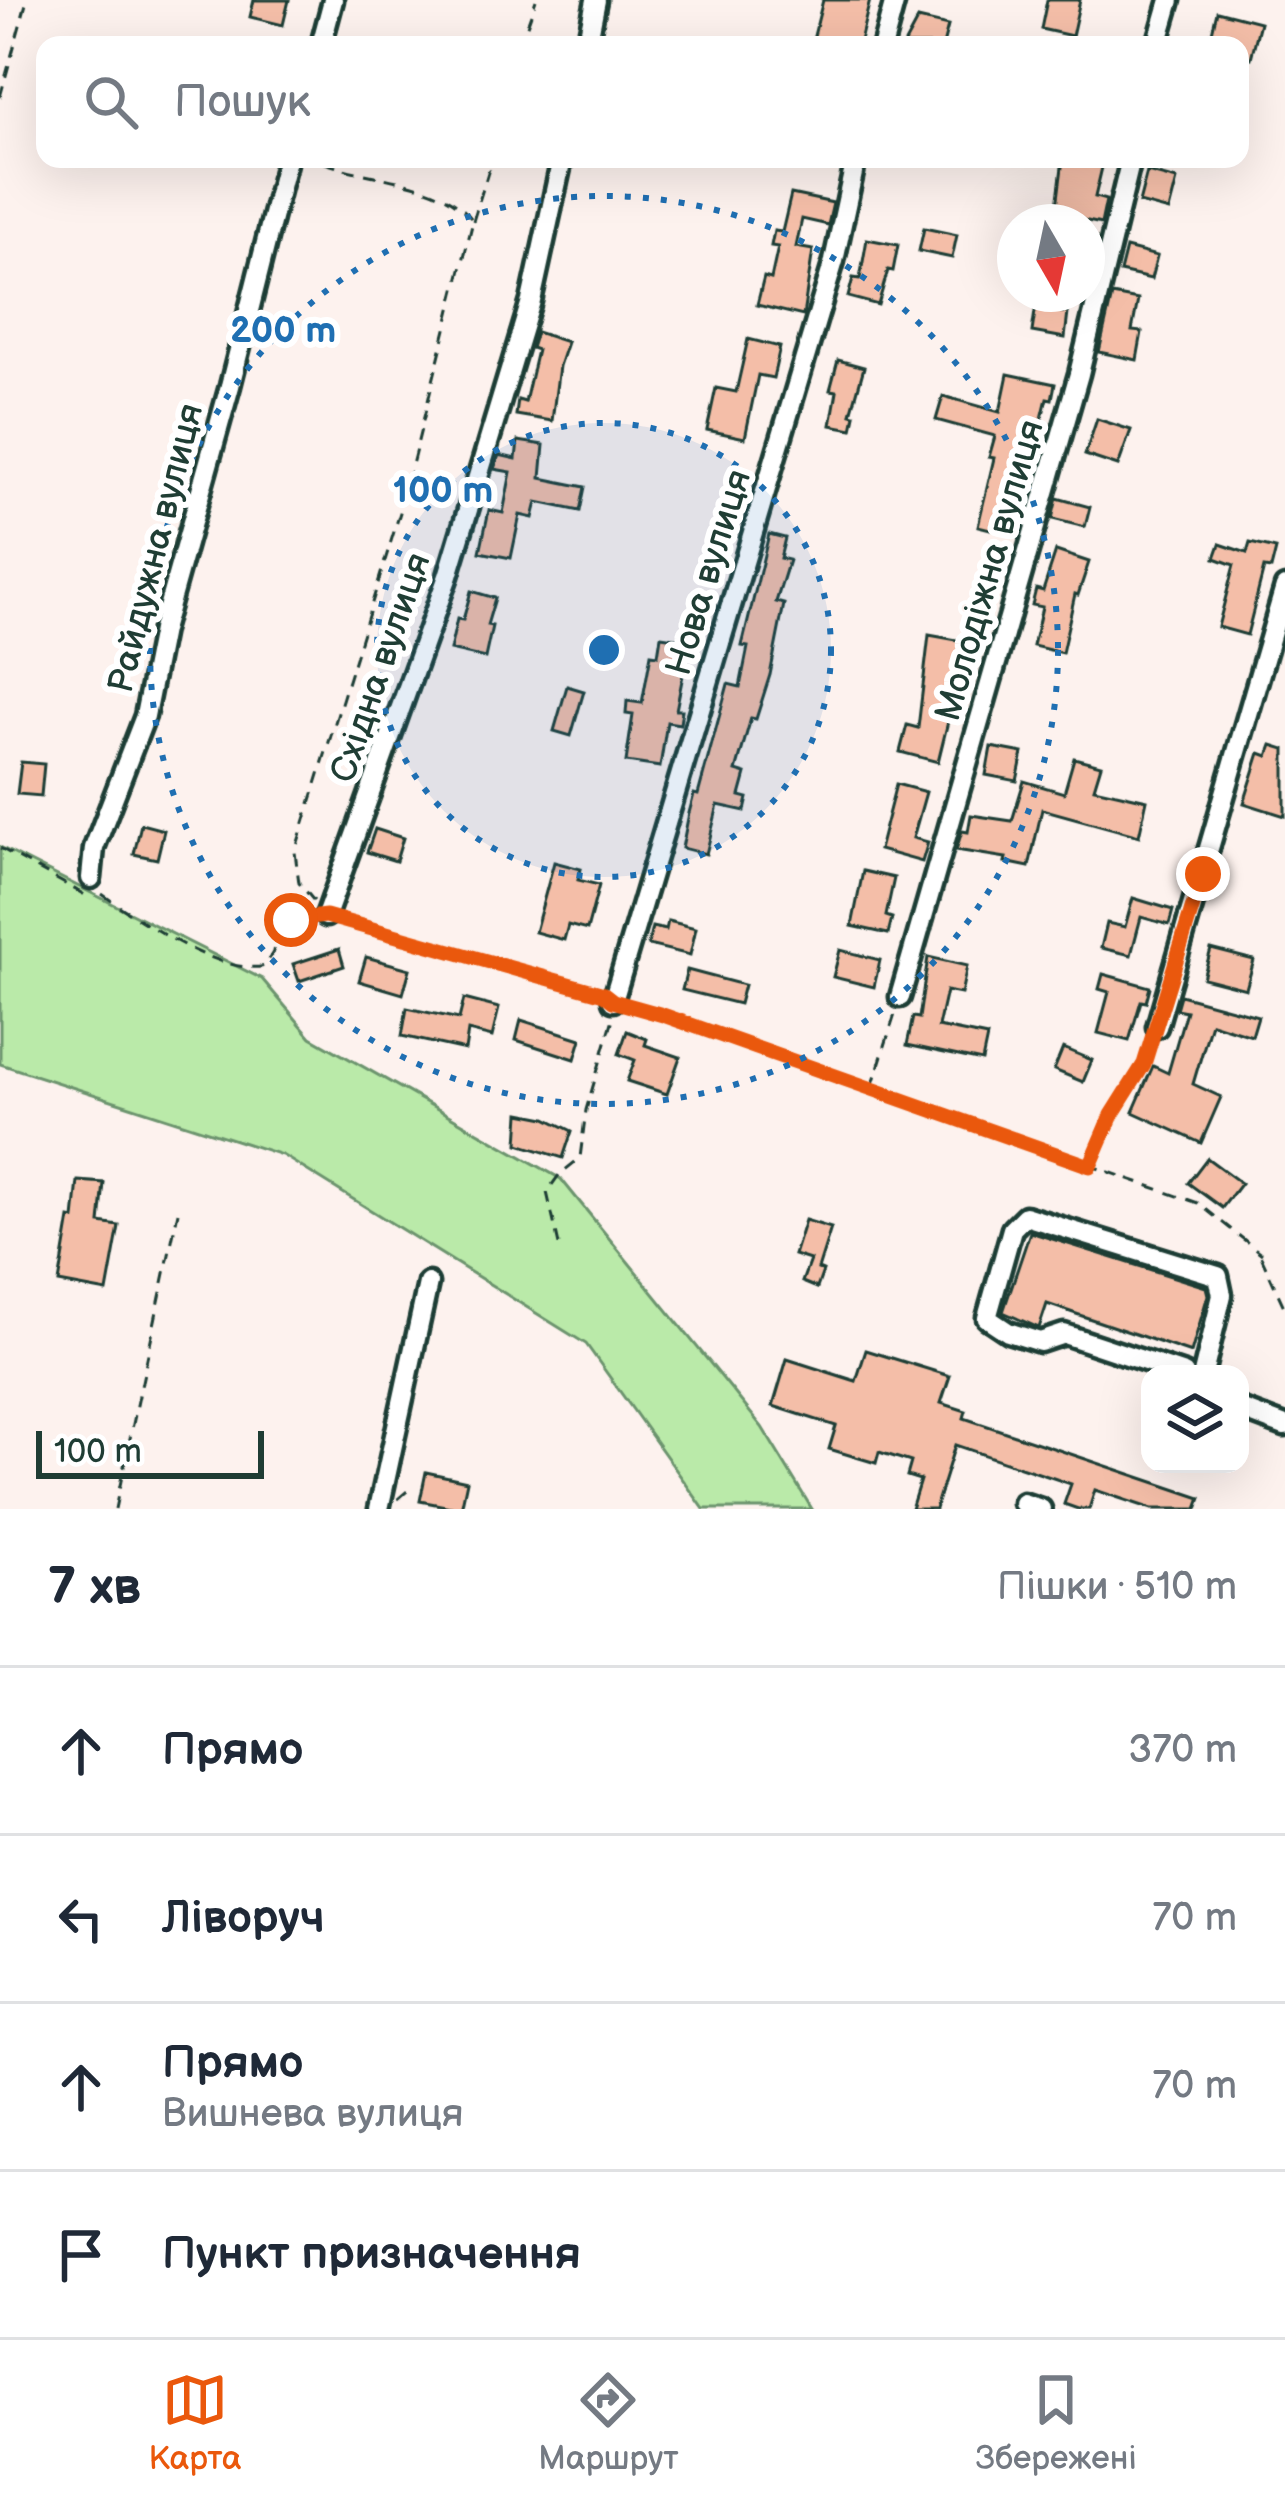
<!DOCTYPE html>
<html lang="uk">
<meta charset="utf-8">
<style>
:root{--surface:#fff;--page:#f6f6f7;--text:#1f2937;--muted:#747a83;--line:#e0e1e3;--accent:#ea580c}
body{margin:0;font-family:"Balsamiq Sans",sans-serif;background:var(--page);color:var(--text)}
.controls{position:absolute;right:36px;bottom:36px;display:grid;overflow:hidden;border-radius:24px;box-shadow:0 12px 48px #0002}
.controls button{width:108px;height:108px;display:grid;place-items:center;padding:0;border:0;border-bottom:3px solid var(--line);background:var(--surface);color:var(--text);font:60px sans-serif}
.compass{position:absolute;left:997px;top:204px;width:108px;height:108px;border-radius:50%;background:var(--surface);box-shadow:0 12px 48px #0002;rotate:171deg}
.scale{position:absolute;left:36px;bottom:30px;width:228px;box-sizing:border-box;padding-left:12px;border:6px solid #1f3d34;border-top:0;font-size:33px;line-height:42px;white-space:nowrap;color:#1f3d34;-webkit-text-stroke:9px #fff;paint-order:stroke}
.stop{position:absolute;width:36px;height:36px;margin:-27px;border:9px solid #ea580c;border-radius:50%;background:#fff}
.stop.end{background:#ea580c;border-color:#fff;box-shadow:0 3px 12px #0008}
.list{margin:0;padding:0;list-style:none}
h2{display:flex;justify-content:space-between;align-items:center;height:156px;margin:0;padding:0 48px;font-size:51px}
h2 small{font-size:39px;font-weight:400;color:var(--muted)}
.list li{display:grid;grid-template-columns:78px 1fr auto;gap:36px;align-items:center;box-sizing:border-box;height:168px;padding:0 48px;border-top:3px solid var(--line)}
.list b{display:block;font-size:45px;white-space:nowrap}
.list p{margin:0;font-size:39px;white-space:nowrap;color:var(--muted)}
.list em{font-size:39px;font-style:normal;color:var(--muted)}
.icon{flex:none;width:66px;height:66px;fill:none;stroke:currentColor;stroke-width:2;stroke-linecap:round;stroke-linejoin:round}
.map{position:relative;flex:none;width:1285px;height:1509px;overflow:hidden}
.search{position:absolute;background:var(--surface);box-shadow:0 12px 48px #0002;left:36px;right:36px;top:36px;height:132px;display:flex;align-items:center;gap:30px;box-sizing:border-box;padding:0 42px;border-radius:24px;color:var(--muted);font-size:45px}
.sheet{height:828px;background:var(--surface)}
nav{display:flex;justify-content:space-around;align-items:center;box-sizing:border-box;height:168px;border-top:3px solid var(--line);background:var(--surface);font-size:33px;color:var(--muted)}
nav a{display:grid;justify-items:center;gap:6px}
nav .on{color:var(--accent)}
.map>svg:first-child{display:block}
</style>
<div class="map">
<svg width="1285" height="1509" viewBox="0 0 1285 1509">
<rect width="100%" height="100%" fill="#fdf2ee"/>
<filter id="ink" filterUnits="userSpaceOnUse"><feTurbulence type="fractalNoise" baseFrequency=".00833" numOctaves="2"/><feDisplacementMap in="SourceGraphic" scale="24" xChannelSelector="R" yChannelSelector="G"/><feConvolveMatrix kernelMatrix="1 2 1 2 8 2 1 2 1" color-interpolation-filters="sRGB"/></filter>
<g filter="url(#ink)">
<!-- green -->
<polygon fill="#baeaa9" stroke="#6c946e" stroke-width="3" points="0,847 262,979 311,1037 561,1179 762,1427 812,1509 704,1509 586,1344 282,1155 0,1064"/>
<!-- building -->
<g fill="#f4bea8" stroke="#1f3d34" stroke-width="3">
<polygon points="254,0 289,0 283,25 250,17"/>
<polygon points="823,0 870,0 859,45 813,40"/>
<polygon points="1047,0 1080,0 1072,36 1041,29"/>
<polygon points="1217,11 1260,22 1251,58 1240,56 1240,45 1209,45"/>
<polygon points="918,19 948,26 943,45 904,45"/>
<polygon points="1063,159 1104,159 1095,197 1106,200 1101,224 1056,214"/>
<polygon points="1147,172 1177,180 1169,211 1139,203"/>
<polygon points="791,194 833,203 828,225 802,219 796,247 813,250 803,316 757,305 764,277 771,279 778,247 771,246 774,231 782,232"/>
<polygon points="924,228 957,235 952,258 919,251"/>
<polygon points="867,239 898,245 893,271 888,270 878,305 848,297 853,278 860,279"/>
<polygon points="1126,248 1157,256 1151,279 1120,272"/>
<polygon points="1112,295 1138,300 1132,331 1142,332 1137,360 1099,352"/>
<polygon points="1037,298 1057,301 1055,311 1068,313 1065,338 1032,332"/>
<polygon points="536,332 567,342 559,366 552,421 516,415 518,400 525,402 537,350 531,348"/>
<polygon points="748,339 780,347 773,378 758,375 745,438 707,430 716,388 736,392"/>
<polygon points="838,360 864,367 851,414 855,415 852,429 831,425 837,391 830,390"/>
<polygon points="1008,374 1055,384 1052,399 1047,398 1030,468 1026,467 1010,534 978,526 994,458 989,457 995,436 936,420 943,396 1000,412"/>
<polygon points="1097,419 1131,430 1118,466 1085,455"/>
<polygon points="518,441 544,445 541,478 585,487 580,511 537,502 533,518 520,515 511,558 480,552 489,510 503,513 511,472 494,469 499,455 516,459"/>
<polygon points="1057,498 1090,507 1085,527 1052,519"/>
<polygon points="769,534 785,538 780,558 789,560 776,602 784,604 770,675 756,719 751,718 736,771 746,774 740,796 748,798 745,811 718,805 706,854 682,848 689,813 694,794 698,795 728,684 740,687 748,647 742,646"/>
<polygon points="1250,543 1276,549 1271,569 1264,568 1247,635 1218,627 1234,565 1215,558 1220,544 1247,553"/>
<polygon points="1056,551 1089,562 1078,595 1075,594 1062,653 1033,646 1042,607 1032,605 1036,589 1043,591"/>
<polygon points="471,591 495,598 487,625 492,626 485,658 450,650 457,619 463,620"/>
<polygon points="929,635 968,642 960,681 969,682 966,699 954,697 938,762 900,752 907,725 918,728"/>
<polygon points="661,636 690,640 676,710 682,710 680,724 667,722 660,767 626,762 633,715 626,714 627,701 642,703 651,654 658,655"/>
<polygon points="567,686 584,691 571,736 554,731"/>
<polygon points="1272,745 1285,749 1285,816 1244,803 1260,753 1268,756"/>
<polygon points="991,747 1023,753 1017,781 986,775"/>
<polygon points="1074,758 1101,765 1094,788 1147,800 1139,836 1042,809 1029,867 1005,862 1006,858 956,850 962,831 968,832 971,815 1012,821 1024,781 1064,793"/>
<polygon points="21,762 44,764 41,796 17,794"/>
<polygon points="896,784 926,792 913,838 928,842 922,862 879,850"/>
<polygon points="141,824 164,830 157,859 134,854"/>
<polygon points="375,829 403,838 396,861 367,852"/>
<polygon points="554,862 581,869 578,880 599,885 587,930 568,925 564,940 535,932"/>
<polygon points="863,871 894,878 886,916 892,918 888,934 852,926"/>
<polygon points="1133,898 1173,910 1169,925 1141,917 1131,955 1101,948 1107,923 1125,927"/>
<polygon points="668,921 696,928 690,955 648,945 652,927 666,930"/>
<polygon points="339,949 344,966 299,981 293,964"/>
<polygon points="1211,949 1254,960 1246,989 1203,978"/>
<polygon points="840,950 880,960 874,987 833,977"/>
<polygon points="366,957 410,969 403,994 359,981"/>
<polygon points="928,957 967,966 961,994 946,991 938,1027 987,1037 982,1061 907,1045 913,1017 919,1018"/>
<polygon points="687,970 744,985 739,1004 682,990"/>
<polygon points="1103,974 1150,987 1146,1002 1141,1001 1129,1041 1098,1033 1109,992 1099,989"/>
<polygon points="1180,995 1258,1016 1252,1036 1211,1023 1193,1084 1221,1097 1201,1143 1133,1112 1153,1066 1168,1073 1186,1011 1176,1009"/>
<polygon points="464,999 499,1008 492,1037 468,1031 465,1050 402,1036 407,1008 459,1019"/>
<polygon points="521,1020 581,1039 575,1059 516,1040"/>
<polygon points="627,1031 647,1039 645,1045 680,1057 667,1094 627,1081 635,1060 619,1054"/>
<polygon points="1063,1048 1092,1060 1083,1082 1054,1070"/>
<polygon points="520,1113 546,1118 572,1131 563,1158 518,1144"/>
<polygon points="1207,1158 1241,1183 1222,1208 1188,1183"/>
<polygon points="78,1181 104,1183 100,1223 119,1226 107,1292 59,1283 70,1218 74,1219"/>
<polygon points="805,1220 831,1228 818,1269 823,1271 817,1288 802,1282 810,1260 794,1255"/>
<polygon points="1030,1232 1206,1287 1208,1295 1191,1353 1047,1304 1039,1328 1003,1312"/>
<polygon points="866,1350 950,1376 941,1403 966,1411 964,1418 1201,1498 1197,1509 1152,1509 1095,1490 1089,1509 1078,1509 1064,1504 1071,1484 955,1445 935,1509 911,1509 920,1480 907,1476 911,1462 879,1452 876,1463 829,1449 836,1426 773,1406 787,1359 856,1381"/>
<polygon points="426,1472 467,1481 461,1509 420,1501"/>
</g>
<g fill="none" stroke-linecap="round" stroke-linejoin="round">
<!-- minor casing -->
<g stroke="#1f3d34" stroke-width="27">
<g id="minor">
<polyline points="321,45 333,0"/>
<polyline points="587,45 596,0"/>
<polyline points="883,45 895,0"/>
<polyline points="1157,45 1170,0"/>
<polyline points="91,878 94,848 145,716 162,630 230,386 287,159"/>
<polyline points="326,916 448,576 531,301 562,159"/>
<polyline points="900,997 1079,374 1131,159"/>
<polyline points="613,1001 834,261 856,159"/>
<polyline points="1157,1027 1285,587"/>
<polyline points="1184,1374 1064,1334 1040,1342 1008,1332 987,1318 1012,1229 1025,1216 1218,1276 1222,1295 1203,1374"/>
<polyline points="1240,1409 1285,1426"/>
<polyline points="1023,1503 1041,1509"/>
<polyline points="379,1509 428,1283"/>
</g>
</g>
<!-- path -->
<g stroke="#1f3d34" stroke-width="3" stroke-dasharray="12 9" stroke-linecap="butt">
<polyline points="520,45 536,0"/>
<polyline points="0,97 27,0"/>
<polyline points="473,221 492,159"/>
<polyline points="0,848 85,895 86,892"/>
<path d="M102,894C137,919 222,977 265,966L273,952L276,932L291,920L312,918"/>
<path d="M314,901L299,883L295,852L401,509L473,221C444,177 361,181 316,159"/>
<polyline points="339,920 596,991"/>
<polyline points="632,1006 1198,1203 1262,1254"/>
<polyline points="872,1087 896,1011"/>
<polyline points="1090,1165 1112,1115 1144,1064 1150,1045"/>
<polyline points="559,1245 547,1192 559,1175 580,1158 586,1110 614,1015"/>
<polyline points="1261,1256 1285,1309"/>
<polyline points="398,1499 413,1486"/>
<polyline points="115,1509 178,1212"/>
</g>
<!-- minor -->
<use href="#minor" stroke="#fff" stroke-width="18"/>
</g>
</g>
<g fill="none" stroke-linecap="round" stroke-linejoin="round" filter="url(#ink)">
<!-- route -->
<polyline stroke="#ea580c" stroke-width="15" points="291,920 326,916 604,994 613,1001 663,1015 1090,1166 1112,1115 1144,1064 1203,874"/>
</g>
<!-- distance rings -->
<circle cx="604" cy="650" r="227" fill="#1f6fb2" fill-opacity=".12"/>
<g fill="none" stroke="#1f6fb2" stroke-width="6" stroke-dasharray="6 12">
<circle cx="604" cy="650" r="227"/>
<circle cx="604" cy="650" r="454"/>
</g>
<g text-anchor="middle" stroke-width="12" stroke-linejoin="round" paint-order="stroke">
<!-- street labels -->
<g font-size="36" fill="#1f3d34" stroke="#fff">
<text transform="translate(154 548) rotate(-76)" y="13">Райдужна вулиця</text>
<text transform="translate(988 570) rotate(-74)" y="13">Молодіжна вулиця</text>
<text transform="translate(707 572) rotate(-73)" y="13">Нова вулиця</text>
<text transform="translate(379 667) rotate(-71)" y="13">Східна вулиця</text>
</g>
</g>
<circle cx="604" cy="650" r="18" fill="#1f6fb2" stroke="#fff" stroke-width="6"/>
<g font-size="36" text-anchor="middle" font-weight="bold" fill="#1f6fb2" stroke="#fff" stroke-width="12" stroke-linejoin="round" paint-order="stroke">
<text x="283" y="342">200 m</text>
<text x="443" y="502">100 m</text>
</g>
</svg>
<div class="controls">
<button><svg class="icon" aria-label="layers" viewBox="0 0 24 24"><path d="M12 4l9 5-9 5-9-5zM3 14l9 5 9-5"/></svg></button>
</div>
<svg class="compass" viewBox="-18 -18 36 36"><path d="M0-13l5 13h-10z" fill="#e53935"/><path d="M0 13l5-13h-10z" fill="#747a83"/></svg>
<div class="scale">100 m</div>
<div class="stop" style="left:291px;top:920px"></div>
<div class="stop end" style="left:1203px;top:874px"></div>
<div class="search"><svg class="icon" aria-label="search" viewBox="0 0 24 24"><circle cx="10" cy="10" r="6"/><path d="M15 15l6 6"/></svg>Пошук</div>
</div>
<section class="sheet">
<h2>7 хв<small>Пішки · 510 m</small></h2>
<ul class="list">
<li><svg class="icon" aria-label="ahead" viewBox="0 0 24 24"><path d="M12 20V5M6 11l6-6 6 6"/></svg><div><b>Прямо</b></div><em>370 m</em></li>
<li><svg class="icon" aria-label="left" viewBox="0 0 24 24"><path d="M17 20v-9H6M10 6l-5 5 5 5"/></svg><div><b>Ліворуч</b></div><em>70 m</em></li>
<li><svg class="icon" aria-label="ahead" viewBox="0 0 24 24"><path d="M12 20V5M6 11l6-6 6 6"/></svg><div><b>Прямо</b><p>Вишнева вулиця</p></div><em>70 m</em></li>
<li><svg class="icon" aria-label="arrive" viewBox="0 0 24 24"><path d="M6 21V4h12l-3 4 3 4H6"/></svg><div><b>Пункт призначення</b></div></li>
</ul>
</section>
<nav>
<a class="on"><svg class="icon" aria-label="map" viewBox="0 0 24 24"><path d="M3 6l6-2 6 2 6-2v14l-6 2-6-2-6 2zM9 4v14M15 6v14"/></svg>Карта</a>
<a><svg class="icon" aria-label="directions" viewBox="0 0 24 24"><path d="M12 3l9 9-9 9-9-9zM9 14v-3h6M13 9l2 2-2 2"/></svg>Маршрут</a>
<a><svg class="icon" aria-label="saved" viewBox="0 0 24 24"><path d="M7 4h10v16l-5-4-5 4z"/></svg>Збережені</a>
</nav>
